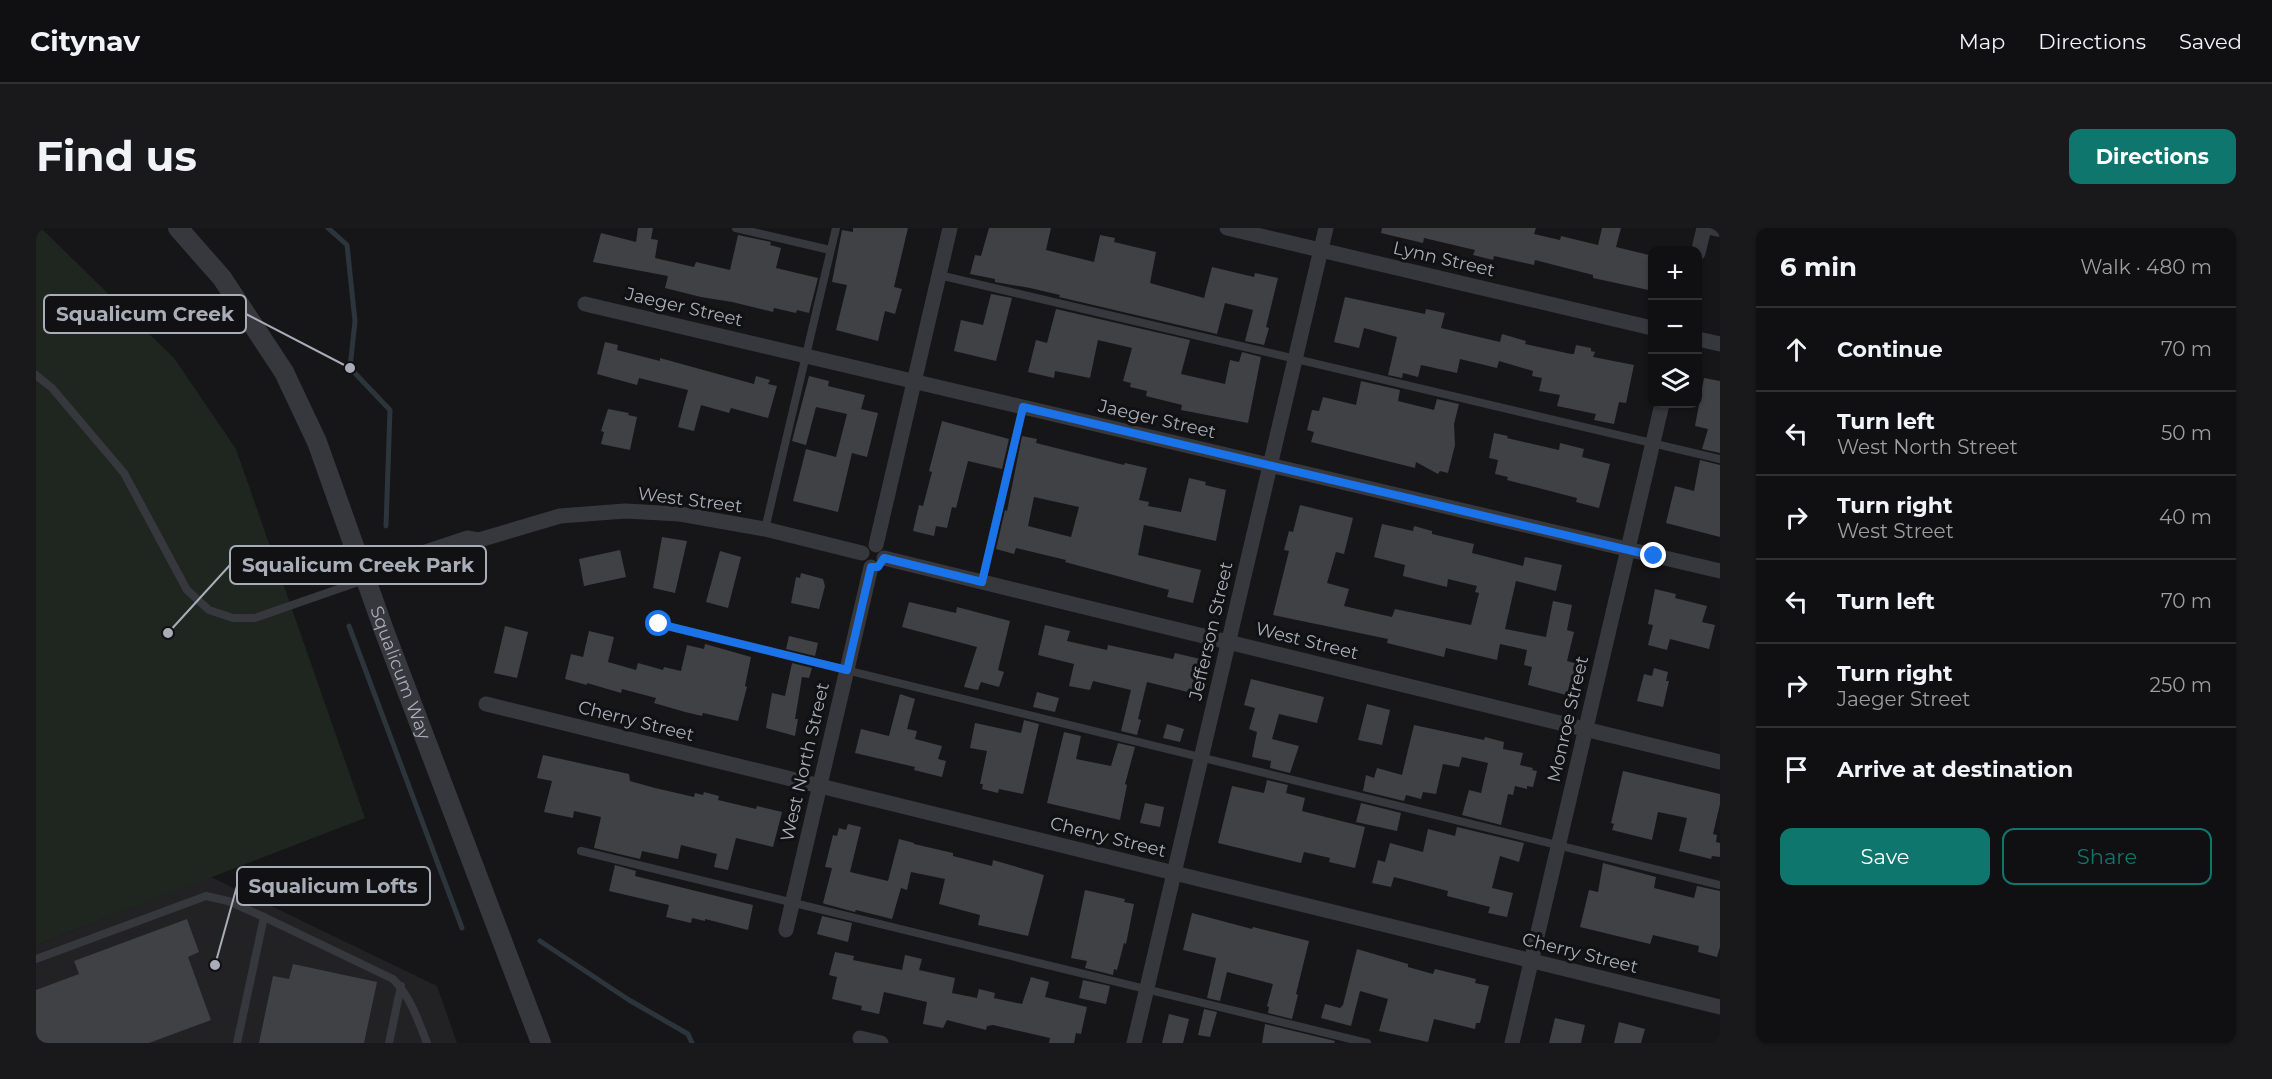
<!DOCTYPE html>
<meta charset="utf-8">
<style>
:root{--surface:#101012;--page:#19191b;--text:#f1f3f6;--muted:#9c9d9f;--line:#303032;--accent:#0f766e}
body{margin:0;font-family:Montserrat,sans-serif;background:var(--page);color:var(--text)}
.controls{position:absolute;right:18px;top:18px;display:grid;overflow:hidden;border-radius:12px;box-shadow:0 2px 4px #0004}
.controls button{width:54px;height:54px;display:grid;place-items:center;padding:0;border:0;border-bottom:2px solid var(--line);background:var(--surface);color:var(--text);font:30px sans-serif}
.stop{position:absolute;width:18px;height:18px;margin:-14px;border:4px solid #1a73e8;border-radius:50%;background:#fff}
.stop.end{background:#1a73e8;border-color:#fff;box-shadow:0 2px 6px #0008}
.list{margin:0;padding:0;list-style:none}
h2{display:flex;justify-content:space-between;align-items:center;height:78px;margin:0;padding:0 24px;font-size:26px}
h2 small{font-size:20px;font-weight:400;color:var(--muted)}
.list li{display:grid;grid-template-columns:39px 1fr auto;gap:18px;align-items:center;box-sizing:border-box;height:84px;padding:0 24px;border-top:2px solid var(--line)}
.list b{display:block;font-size:22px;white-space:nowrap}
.list p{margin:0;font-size:20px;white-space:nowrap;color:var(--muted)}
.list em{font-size:20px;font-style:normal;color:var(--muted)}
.actions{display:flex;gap:12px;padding:18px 24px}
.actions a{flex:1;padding:14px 0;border:2px solid var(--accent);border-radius:12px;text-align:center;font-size:21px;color:var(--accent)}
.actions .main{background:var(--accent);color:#fff}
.icon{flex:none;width:33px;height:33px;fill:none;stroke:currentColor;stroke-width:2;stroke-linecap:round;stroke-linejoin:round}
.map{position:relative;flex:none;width:1684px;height:815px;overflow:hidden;border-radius:12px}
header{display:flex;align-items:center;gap:36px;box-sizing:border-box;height:84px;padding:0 30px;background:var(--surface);border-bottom:2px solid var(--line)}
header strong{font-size:28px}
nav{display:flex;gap:33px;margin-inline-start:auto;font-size:21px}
.intro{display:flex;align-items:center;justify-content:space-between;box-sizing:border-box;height:144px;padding:0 36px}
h1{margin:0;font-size:42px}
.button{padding:15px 27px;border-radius:12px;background:var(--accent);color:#fff;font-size:21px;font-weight:700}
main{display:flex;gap:36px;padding:0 36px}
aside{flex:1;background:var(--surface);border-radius:12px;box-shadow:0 2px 4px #0004}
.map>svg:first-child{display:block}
</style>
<header>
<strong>Citynav</strong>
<nav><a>Map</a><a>Directions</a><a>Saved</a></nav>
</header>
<div class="intro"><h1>Find us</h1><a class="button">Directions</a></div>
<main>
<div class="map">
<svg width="1684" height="815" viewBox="0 0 1684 815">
<rect width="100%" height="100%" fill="#161618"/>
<!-- built -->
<polygon fill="#222225" points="175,649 401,758 421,815 0,815 0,717"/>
<!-- green -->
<polygon fill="#1e261f" points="0,0 5,0 138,130 200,221 329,590 0,717"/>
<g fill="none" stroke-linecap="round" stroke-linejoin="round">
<!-- stream -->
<g stroke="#2c353c" stroke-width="5">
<polyline points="292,0 311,17 319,93 314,140 354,182 350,298"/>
<polyline points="313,398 426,700"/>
<polyline points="504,713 593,772 652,806 656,815"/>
</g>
</g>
<!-- building -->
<g fill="#404145" fill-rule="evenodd">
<polygon points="602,0 617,0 615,11 622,12 619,30 658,39 660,34 694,42 702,7 735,14 734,17 745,20 740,40 782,50 773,85 761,82 760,85 738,80 737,84 696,74 665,69 629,60 632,48 557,34 565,5 600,14"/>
<polygon points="817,0 872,0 858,59 866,61 859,86 849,83 842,113 800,102 811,57 796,54 806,2 817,4"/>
<polygon points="953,0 1015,0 1010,22 1058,34 1064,7 1079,10 1078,14 1120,24 1114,55 1168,70 1176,39 1218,49 1219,45 1242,50 1230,99 1233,100 1228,117 1209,113 1217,82 1189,75 1181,106 1023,69 1024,67 994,60 959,54 959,51 934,46 939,27 945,28"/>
<polygon points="1346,0 1500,0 1498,6 1524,12 1525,8 1562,17 1566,0 1585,0 1580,19 1617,28 1617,63 1557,50 1557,47 1499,32 1498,37 1458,28 1457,32 1437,27 1439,22 1388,10 1387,15 1345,5"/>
<polygon points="955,66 976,70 960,133 918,123 925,92 947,97"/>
<polygon points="1309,69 1389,86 1390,81 1409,85 1405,100 1464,114 1466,106 1490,113 1489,116 1535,126 1538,126 1540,117 1555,120 1555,123 1559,124 1557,129 1598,137 1590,175 1583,174 1578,196 1558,192 1560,186 1521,178 1524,167 1503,163 1506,150 1496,148 1497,143 1463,133 1461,140 1424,131 1421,145 1385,137 1382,149 1367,145 1366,150 1352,147 1361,109 1328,100 1323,120 1298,114"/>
<polygon points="1020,81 1154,112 1145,146 1189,156 1194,132 1203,134 1206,124 1225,129 1212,195 1145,182 1146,177 1110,168 1111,163 1094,159 1095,155 1087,153 1096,120 1062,112 1054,150 1019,143 1018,150 992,144 1000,112 1011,115"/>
<polygon points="569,114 582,117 581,122 624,133 624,130 718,156 720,148 734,152 732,156 741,158 732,190 695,180 693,185 665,177 658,203 642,199 652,162 603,150 601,157 561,146"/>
<polygon points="773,148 793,153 792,158 829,167 825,181 842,185 831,229 816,225 802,284 757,273 770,221 800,229 811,186 780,179 770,217 756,213"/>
<polygon points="1668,150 1684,153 1684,225 1666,221 1672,201 1659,198"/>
<polygon points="1325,153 1364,162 1362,173 1398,182 1401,171 1423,176 1418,196 1419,217 1412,245 1404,243 1402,246 1380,234 1379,240 1275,214 1278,204 1271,202 1276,182 1283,183 1287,169 1320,177"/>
<polygon points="572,181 593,185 592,187 601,189 594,222 565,216 568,204 565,203"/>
<polygon points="906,193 973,211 966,241 932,233 920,280 916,279 911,300 900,298 898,308 877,303 883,277 887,278 896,244 893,243"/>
<polygon points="1458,205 1472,208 1471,210 1523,222 1524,215 1548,221 1546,229 1574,236 1563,280 1540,274 1541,270 1471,252 1472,249 1459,246 1462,232 1453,230"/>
<path d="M986,208L1001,211L1000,215L1088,237L1089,235L1111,240L1103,272L1113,274L1112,278L1145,284L1153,250L1170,254L1169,257L1190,262L1180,313L1108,297L1102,327L1165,342L1157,375L1131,369L1133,362L1029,334L1030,332L980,320L978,326L960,321L969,282L971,283ZM998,269L1043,279L1035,309L992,298Z"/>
<polygon points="1664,232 1684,237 1684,309 1630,295 1639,258 1658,263"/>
<polygon points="1264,277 1317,290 1308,326 1300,324 1291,355 1313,361 1308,378 1356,389 1359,381 1435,397 1443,365 1439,364 1441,358 1412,351 1411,359 1367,348 1369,337 1338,329 1346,296 1377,303 1378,298 1396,303 1396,306 1438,316 1436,325 1487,338 1489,329 1526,337 1520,363 1480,353 1469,401 1510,409 1517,373 1536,377 1531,402 1538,404 1531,433 1542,436 1534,468 1492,457 1496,439 1488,437 1491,422 1464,416 1461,432 1410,420 1408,429 1351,415 1352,411 1237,387 1253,323 1248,322 1253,303 1257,304"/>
<polygon points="626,309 651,313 639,365 617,360"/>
<polygon points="584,322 590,349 548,358 543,331"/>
<polygon points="684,323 705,329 692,380 670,374"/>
<polygon points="765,345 787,351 789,358 783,381 755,375 760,349 764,350"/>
<polygon points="1619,361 1640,366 1639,370 1671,378 1666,394 1679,397 1673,421 1634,411 1631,422 1612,417 1617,397 1612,396"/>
<polygon points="873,374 920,385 921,379 974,393 962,442 968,444 963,459 945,454 942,462 928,459 941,419 866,399"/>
<polygon points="1009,397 1034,403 1031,413 1071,422 1072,417 1137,431 1139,425 1164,431 1156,465 1111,454 1102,491 1105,492 1101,507 1085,503 1095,462 1057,453 1054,462 1033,458 1038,436 1002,427"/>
<polygon points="469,398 492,404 481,450 458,445"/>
<polygon points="553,403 578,409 572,434 600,442 602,435 627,442 628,439 645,443 651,417 668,421 669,416 715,429 709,458 711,459 702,493 667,485 666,488 649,484 618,475 620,470 586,461 585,465 551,455 551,457 529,451 535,426 547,429"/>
<polygon points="753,408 782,415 779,428 750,421"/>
<polygon points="756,435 776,440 773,450 766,449 759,491 762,491 759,508 730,500 736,465 749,468"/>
<polygon points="1618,440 1632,444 1630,453 1633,453 1627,479 1601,473 1608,446 1616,448"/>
<polygon points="1215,451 1288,469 1281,495 1243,486 1236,511 1263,518 1254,545 1234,540 1235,533 1216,529 1221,504 1213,501 1219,480 1208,477"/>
<polygon points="1001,464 1023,470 1019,484 997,479"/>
<polygon points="864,466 879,471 871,501 881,503 879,511 906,518 902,531 910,533 906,549 878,542 879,539 819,525 825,501 853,508"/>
<polygon points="1331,476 1354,482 1346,517 1322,512"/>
<polygon points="988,492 1003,496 987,566 963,561 962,565 946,561 947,556 944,556 951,523 934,520 939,495 985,505"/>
<polygon points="1131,496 1148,501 1144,514 1127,510"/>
<polygon points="1378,497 1448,512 1449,509 1468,514 1467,521 1487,525 1484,537 1497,540 1496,542 1501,543 1497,559 1491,558 1491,561 1479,558 1477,567 1472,566 1465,597 1426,587 1433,562 1445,565 1452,535 1426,529 1423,539 1407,536 1400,566 1387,564 1385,571 1370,567 1368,573 1327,563 1330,547 1338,550 1341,540 1366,547"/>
<polygon points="1028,504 1045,508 1040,531 1075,538 1082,515 1099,519 1089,556 1091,557 1084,592 1011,575"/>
<polygon points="507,527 593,546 594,553 619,560 658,569 659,565 667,567 668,564 683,568 682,572 720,581 721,578 746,584 737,619 700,610 692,642 678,639 681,626 645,617 642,631 606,623 604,631 558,620 565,589 538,583 537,590 508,584 516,553 501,550"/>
<polygon points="1587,543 1684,566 1684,576 1677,606 1681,607 1680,614 1684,615 1684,629 1676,628 1675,631 1643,623 1651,590 1622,584 1616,612 1576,602 1578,596 1575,595"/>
<polygon points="1231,552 1252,557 1250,565 1269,570 1266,583 1329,599 1319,640 1293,634 1294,630 1268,624 1265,635 1182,615 1196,558 1228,565"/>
<polygon points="1109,575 1128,579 1124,599 1104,595"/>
<polygon points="1325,575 1365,585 1361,603 1320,594"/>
<polygon points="812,596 825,599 814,644 852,653 863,611 878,615 878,616 917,625 917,628 956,638 957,632 1008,647 992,708 942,697 944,687 903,676 909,651 875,644 871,662 865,660 856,691 820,682 819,684 789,676 787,675 796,640 789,639 797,607 801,608 803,600 810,602"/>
<polygon points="1421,599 1488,615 1483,634 1464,628 1456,660 1477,665 1471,689 1452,685 1454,679 1411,668 1412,663 1358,649 1355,659 1336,655 1342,632 1349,634 1354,615 1387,624 1392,601 1419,608"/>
<polygon points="1567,635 1620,649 1618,660 1658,670 1661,658 1684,663 1684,719 1681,729 1662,724 1663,718 1617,707 1614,716 1544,699 1553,662 1562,664"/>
<polygon points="579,637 600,643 599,648 717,677 712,702 669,691 669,693 656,690 655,695 630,689 633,677 573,663"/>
<polygon points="1049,662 1089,671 1088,674 1098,676 1090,716 1088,715 1081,742 1078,741 1077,747 1049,740 1051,733 1035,730"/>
<polygon points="1156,685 1216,701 1217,699 1273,713 1260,766 1262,767 1256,791 1232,785 1233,779 1231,778 1237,756 1191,744 1184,773 1171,770 1180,730 1147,722"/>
<polygon points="786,688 816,695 812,714 781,706"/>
<polygon points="151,691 163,724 152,729 175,792 113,815 3,815 0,807 0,762 43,746 38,733"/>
<polygon points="1321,721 1372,736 1372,739 1397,746 1399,741 1440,751 1439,755 1453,758 1444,795 1440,795 1439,801 1398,791 1392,814 1343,803 1352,771 1324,763 1315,798 1285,790 1289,776 1304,780 1307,777"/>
<polygon points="799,724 818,728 817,732 866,742 869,727 886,731 883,742 919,750 916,765 941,770 943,761 959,765 958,770 986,776 995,749 1013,754 1009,769 1051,779 1045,806 1040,805 1038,815 1013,815 1014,810 957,797 951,798 950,802 911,792 907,800 887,796 891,774 848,764 843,786 825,782 826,778 796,771 801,749 793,747"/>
<polygon points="257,736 341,754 328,815 223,815 237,748 253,751"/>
<polygon points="1047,752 1074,758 1070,776 1043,770"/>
<polygon points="1168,781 1181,784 1174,809 1162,807"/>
<polygon points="1133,786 1153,791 1147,815 1126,815"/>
<polygon points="1519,790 1549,797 1545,815 1513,815"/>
<polygon points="1583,794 1609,801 1605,815 1578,815"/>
<polygon points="1229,796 1299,813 1298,815 1226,815"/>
</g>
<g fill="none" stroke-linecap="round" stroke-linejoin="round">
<!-- service -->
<g stroke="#37383d" stroke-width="8">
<polyline points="700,0 794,22"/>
<polyline points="1665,1 1684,5"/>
<polyline points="903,47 1684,231"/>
<polyline points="0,147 16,160 88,245 151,362 173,382 197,390 219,390 328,352"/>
<polyline points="729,301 800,0"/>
<polyline points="946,354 987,179"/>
<polyline points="623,396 1684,657"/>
<polyline points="545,623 1331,815"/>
<polyline points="0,731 170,668 192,673 228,689"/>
<path d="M201,815L228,689L357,751C374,768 382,792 391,815"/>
<polyline points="353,815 365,758"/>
</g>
<!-- minor -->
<g stroke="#37383d" stroke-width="15">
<polyline points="1191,0 1616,100"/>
<polyline points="1662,25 1668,0"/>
<polyline points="549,76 1684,343"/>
<polyline points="1662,111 1684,116"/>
<polyline points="840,317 914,0"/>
<polyline points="848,330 1684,534"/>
<polyline points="350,344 356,335 431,310 443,312 524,288 589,283 644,286 729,301 826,325"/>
<polyline points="329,352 350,344 360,348 435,323 443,312"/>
<polyline points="450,476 1684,779"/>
<polyline points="750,702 835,339"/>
<polyline points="824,810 845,815"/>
<polyline points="1098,815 1290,0"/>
<polyline points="1476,815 1626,176"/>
</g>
<!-- tertiary -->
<path stroke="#37383d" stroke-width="20" id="s1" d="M142,0L186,50L248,144L281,214L349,405L505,815"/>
</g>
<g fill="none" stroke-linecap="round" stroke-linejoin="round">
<!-- route -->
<polyline stroke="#1a73e8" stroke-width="8" points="623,396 811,442 835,339 842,339 848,330 946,354 987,179 1618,328"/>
</g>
<g text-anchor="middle" stroke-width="6" stroke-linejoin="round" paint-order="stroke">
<!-- street labels -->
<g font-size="18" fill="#a8adb8" stroke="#111113">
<text transform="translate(1408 31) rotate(13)" y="6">Lynn Street</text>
<text transform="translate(648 79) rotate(13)" y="6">Jaeger Street</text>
<text transform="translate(1121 191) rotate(13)" y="6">Jaeger Street</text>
<text transform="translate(654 272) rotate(7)" y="6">West Street</text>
<text transform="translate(1175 403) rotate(-77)" y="6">Jefferson Street</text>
<text transform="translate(1271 413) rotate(14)" y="6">West Street</text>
<text dy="6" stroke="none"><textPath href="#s1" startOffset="502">Squalicum Way</textPath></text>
<text transform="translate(1532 491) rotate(-77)" y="6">Monroe Street</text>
<text transform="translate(600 493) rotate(14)" y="6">Cherry Street</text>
<text transform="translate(769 534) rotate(-77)" y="6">West North Street</text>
<text transform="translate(1072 609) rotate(14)" y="6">Cherry Street</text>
<text transform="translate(1544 725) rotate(14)" y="6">Cherry Street</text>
</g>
</g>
<!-- callouts -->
<path fill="none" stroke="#a8adb8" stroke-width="2" d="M314 140L210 86M132 405L194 337M179 737L201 658"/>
<g fill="#a8adb8" stroke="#111113" stroke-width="2">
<circle cx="314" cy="140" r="6"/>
<circle cx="132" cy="405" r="6"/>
<circle cx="179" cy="737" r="6"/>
</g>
<g fill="#111113" stroke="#a8adb8" stroke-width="2">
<rect x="8" y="67" width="202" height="38" rx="6"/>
<rect x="194" y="318" width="256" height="38" rx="6"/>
<rect x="201" y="639" width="193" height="38" rx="6"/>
</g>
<g font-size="20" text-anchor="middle" font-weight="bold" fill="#a8adb8">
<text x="109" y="93">Squalicum Creek</text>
<text x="322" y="344">Squalicum Creek Park</text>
<text x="297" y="665">Squalicum Lofts</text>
</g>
</svg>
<div class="controls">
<button>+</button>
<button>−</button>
<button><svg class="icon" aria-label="layers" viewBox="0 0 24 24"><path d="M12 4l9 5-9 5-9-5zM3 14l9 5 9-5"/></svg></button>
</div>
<div class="stop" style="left:623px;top:396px"></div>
<div class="stop end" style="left:1618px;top:328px"></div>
</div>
<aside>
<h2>6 min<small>Walk · 480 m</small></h2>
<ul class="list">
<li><svg class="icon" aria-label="ahead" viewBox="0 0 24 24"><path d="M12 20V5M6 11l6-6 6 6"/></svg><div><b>Continue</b></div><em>70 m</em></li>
<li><svg class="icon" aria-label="left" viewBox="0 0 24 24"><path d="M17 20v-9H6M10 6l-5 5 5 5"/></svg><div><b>Turn left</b><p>West North Street</p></div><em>50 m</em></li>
<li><svg class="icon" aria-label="right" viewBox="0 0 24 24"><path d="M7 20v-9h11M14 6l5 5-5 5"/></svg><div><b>Turn right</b><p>West Street</p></div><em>40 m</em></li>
<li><svg class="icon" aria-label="left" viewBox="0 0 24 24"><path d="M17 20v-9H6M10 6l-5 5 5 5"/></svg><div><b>Turn left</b></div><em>70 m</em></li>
<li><svg class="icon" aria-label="right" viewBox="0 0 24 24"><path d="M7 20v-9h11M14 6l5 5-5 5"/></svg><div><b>Turn right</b><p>Jaeger Street</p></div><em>250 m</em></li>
<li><svg class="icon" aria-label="arrive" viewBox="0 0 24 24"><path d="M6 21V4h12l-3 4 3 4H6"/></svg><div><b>Arrive at destination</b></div></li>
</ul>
<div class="actions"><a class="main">Save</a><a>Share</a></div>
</aside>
</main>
